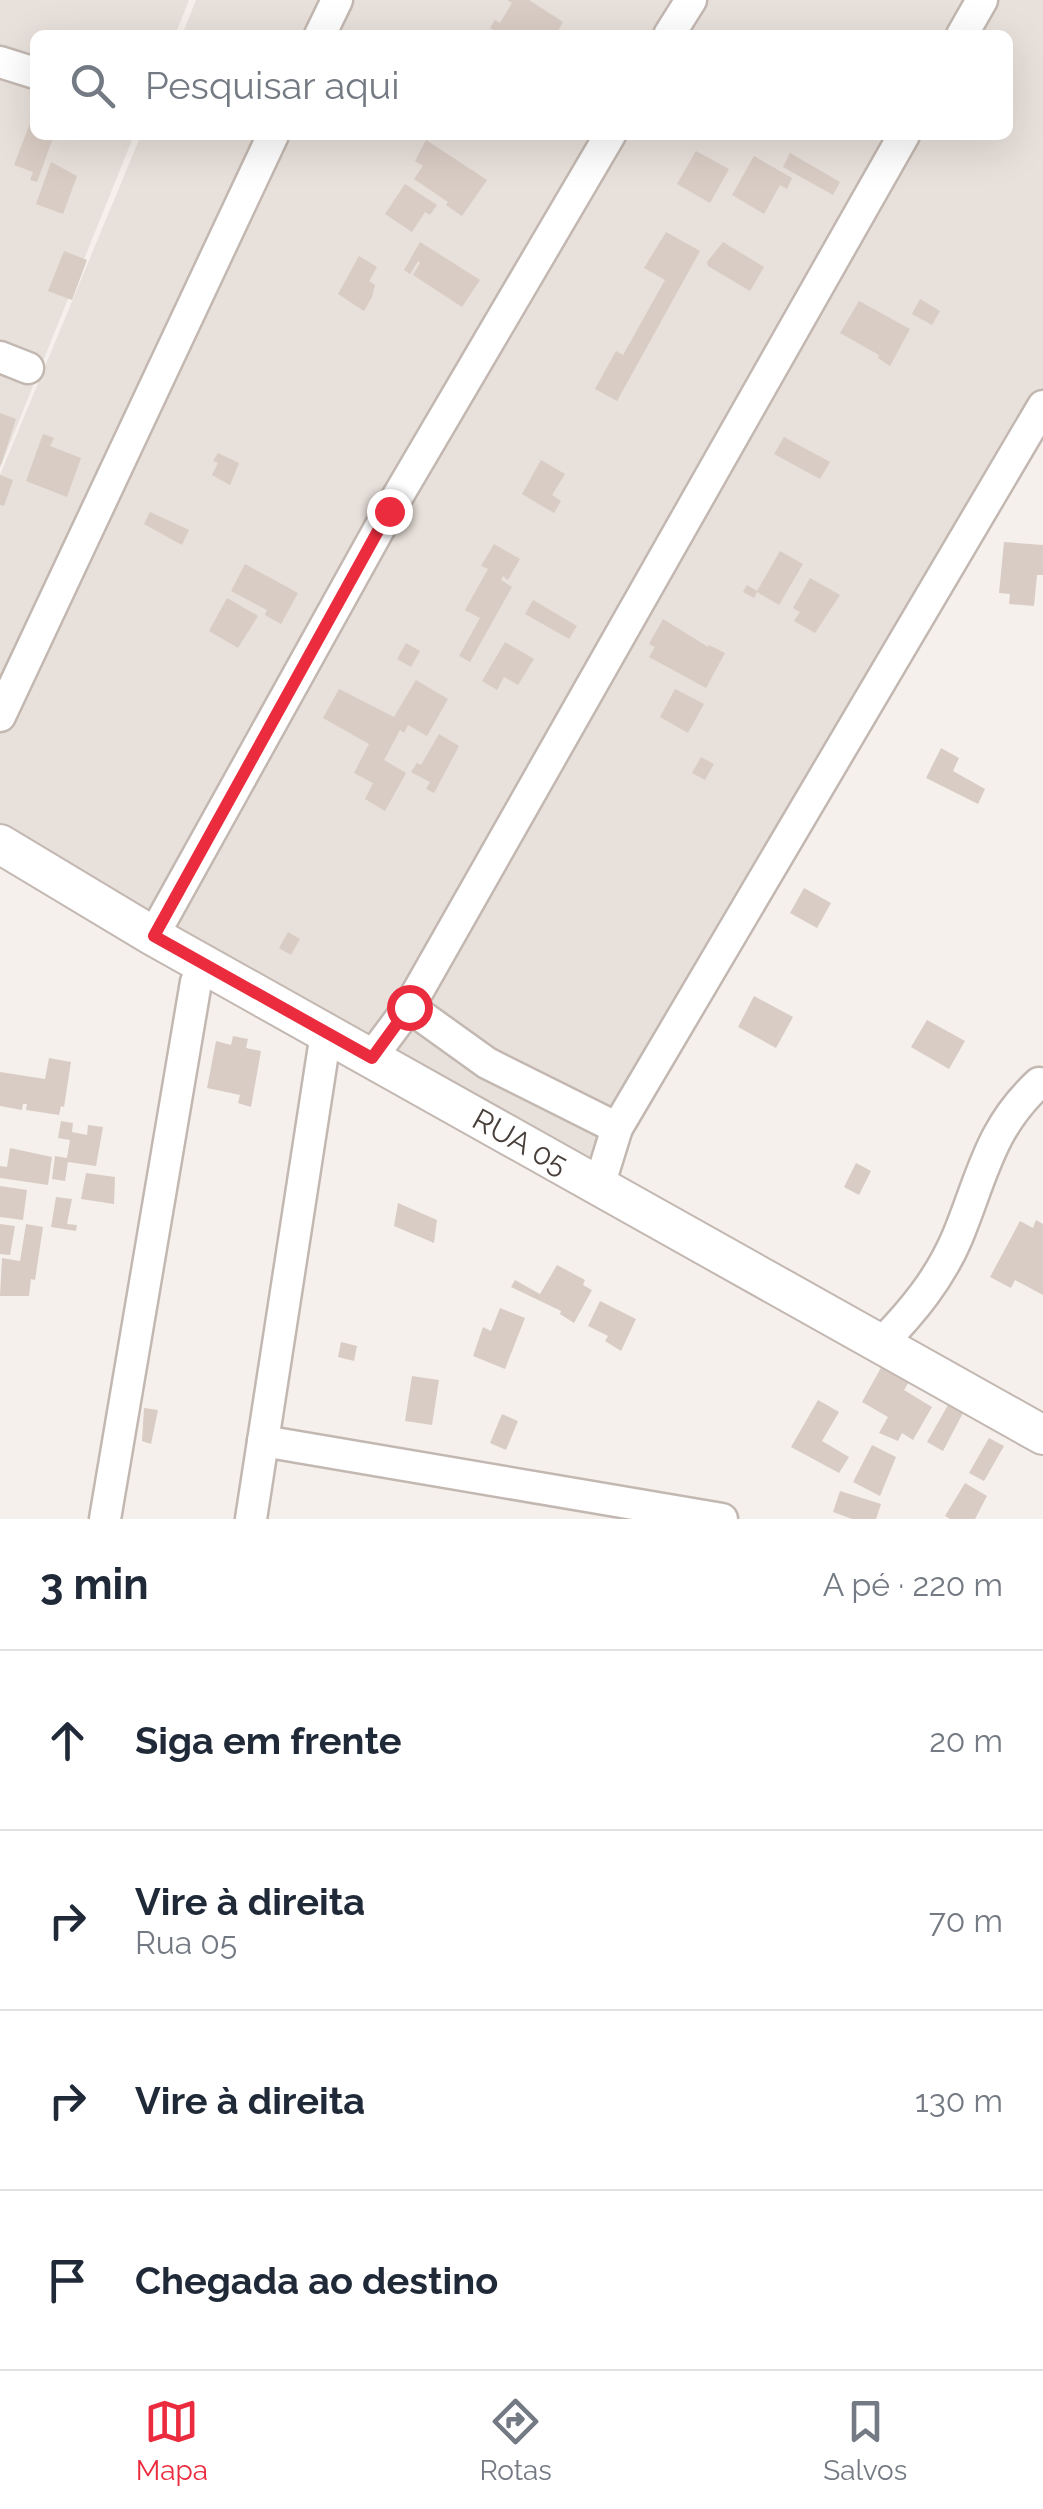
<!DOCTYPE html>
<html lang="pt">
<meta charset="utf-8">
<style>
:root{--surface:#fff;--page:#f2f2f3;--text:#1f2937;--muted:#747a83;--line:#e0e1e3;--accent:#eb2c3f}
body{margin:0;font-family:Raleway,sans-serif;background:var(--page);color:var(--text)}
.stop{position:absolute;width:30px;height:30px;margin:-22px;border:8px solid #eb2c3f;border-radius:50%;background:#fff}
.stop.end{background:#eb2c3f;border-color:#fff;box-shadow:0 2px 10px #0008}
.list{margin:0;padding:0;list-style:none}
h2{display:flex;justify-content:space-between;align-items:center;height:130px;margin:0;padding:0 40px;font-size:42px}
h2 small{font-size:32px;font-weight:400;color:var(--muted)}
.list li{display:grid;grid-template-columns:65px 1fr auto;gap:30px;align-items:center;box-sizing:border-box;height:180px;padding:0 40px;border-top:2px solid var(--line)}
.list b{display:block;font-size:38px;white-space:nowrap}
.list p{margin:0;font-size:32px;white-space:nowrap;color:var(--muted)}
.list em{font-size:32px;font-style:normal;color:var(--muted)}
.icon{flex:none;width:55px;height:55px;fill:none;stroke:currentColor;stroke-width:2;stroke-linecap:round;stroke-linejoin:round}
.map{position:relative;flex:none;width:1043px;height:1519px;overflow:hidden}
.search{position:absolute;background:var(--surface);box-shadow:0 10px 40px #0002;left:30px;right:30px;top:30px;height:110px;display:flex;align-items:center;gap:25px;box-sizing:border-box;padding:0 35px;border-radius:15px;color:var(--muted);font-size:38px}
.sheet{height:850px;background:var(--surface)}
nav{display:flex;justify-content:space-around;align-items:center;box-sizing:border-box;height:140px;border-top:2px solid var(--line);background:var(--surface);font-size:28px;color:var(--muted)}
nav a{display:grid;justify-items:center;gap:5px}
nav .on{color:var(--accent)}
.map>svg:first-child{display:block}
</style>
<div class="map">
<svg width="1043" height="1519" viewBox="0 0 1043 1519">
<rect width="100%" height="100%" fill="#f5f0ec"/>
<!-- residential -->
<g fill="#e8e0da">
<polygon points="0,0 189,0 175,35 35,35 35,135 134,135 0,468"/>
<polygon points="196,0 1043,0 1043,399 599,1186 0,844 0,475 141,135 1008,135 1008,35 182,35"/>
</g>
<!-- building -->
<g fill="#d9ccc5">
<polygon points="507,0 529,0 563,22 556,35 501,35 490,28 495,20 500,23 512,3"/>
<polygon points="30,123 35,125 35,135 54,135 37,182 30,180 33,172 14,165"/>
<polygon points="426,140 487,180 462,216 446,205 448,202 414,179 423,166 415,161"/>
<polygon points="696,151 729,169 710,203 677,184"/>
<polygon points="790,153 840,182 833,195 783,167"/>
<polygon points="754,156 792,178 787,189 780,185 764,214 732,195"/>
<polygon points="51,162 77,176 63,214 36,204"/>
<polygon points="405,184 437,205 430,215 425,212 412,232 385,214"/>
<polygon points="666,232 700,251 617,401 595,389 616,351 623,355 665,280 644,268"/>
<polygon points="420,242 480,280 462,307 413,275 420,263 418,261 410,274 404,270"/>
<polygon points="723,242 764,267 750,291 708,266 707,262"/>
<polygon points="64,251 87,260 72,300 48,291"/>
<polygon points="359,256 377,267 369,281 375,285 372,297 364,311 338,294"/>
<polygon points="920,299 940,311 932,325 912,314"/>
<polygon points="859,301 910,329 890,366 878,358 879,355 840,333"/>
<polygon points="0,413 16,419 1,465 0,464"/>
<polygon points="43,434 54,438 50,446 81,458 67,497 26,481"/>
<polygon points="784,437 830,462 820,479 774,454"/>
<polygon points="218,453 239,463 230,485 212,475 218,463 213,461"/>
<polygon points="541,460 565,474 552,495 561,501 554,513 522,494"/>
<polygon points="0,475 13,480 4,506 0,505"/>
<polygon points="150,512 189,530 182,545 144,524"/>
<polygon points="1004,542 1043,545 1043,575 1037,575 1034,606 1009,604 1010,594 999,593"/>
<polygon points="494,544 520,559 508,580 503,576 501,580 512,587 470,662 459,656 480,618 465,610 488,569 481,566"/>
<polygon points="780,551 803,564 779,605 757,592 754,598 743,592 747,585 757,591"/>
<polygon points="245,564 298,593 281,624 265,615 267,610 231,591"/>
<polygon points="810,578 840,595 815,633 794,621 800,612 793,608"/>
<polygon points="227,598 258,616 238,648 209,631"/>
<polygon points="533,600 577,626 569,639 525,614"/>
<polygon points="663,619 708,647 709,645 725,653 706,688 649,657 655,647 649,644"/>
<polygon points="505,642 534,659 518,685 504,677 497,690 482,681"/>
<polygon points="406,643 420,651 411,667 397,659"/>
<polygon points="416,680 448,699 427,736 408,725 404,733 400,730 384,760 406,773 385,811 365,799 373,783 354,773 369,744 323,718 339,689 394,717"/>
<polygon points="675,689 704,704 688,733 660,717"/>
<polygon points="439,734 459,746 434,793 426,789 430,782 411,772 417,763 421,765"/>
<polygon points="941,748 959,758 953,771 985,789 978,804 926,778"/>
<polygon points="701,757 714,764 705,780 692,773"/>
<polygon points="804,888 831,903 817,928 790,913"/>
<polygon points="288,932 300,939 291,955 279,948"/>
<polygon points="754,996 793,1017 776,1048 738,1027"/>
<polygon points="927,1020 965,1041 949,1069 911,1047"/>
<polygon points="233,1036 248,1039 246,1048 261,1051 251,1107 238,1103 240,1095 207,1088 216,1041 231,1045"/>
<polygon points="49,1058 71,1062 64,1107 61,1106 59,1115 26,1110 27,1104 23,1104 22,1110 0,1106 0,1072 45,1079"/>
<polygon points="61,1121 73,1123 72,1132 87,1135 88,1125 103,1127 96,1166 68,1162 65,1181 52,1179 55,1156 67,1158 70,1140 58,1138"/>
<polygon points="10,1148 52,1157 48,1185 0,1178 0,1166 7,1167"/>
<polygon points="856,1163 871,1171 859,1195 844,1187"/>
<polygon points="86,1173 115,1177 114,1204 81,1199"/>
<polygon points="0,1186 27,1190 23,1220 0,1217"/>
<polygon points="56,1197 72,1199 67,1224 77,1225 76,1231 51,1227"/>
<polygon points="398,1203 437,1220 434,1243 394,1226"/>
<polygon points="1036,1220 1043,1224 1043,1295 1015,1280 1011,1288 990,1277 1020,1221 1033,1228"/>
<polygon points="0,1224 15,1226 10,1255 0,1254"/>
<polygon points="26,1224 43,1227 35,1280 31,1279 29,1296 0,1296 2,1258 20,1261"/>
<polygon points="557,1265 585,1280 583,1285 592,1290 574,1323 560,1314 561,1311 511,1287 515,1280 540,1294"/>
<polygon points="600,1301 636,1319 621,1351 605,1341 608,1336 588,1326"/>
<polygon points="500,1308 525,1318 505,1369 473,1356 483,1327 491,1331"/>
<polygon points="341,1342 357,1346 354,1361 338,1357"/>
<polygon points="883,1364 910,1380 904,1390 932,1407 913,1440 902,1433 898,1441 879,1433 888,1417 862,1402"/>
<polygon points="412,1376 439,1380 432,1425 405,1421"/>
<polygon points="818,1400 839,1412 822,1441 849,1457 839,1473 791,1447"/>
<polygon points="948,1405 963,1413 943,1451 927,1442"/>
<polygon points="144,1408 158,1410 151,1444 142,1441"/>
<polygon points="502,1414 518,1421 506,1450 490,1443"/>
<polygon points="989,1438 1004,1446 984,1481 969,1473"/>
<polygon points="872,1445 896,1457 880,1496 853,1482"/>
<polygon points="965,1483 987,1496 975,1519 950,1519 945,1516"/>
<polygon points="840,1491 881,1504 876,1519 852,1519 833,1512"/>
</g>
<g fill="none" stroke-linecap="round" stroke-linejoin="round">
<!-- minor casing -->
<g stroke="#c3b8b1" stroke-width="35">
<g id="minor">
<polyline points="320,35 337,0"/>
<polyline points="669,35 691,0"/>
<polyline points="962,35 982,0"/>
<polyline points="0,62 35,73"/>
<polyline points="0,357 28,368"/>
<polyline points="0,716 273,135"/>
<polyline points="153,936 389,511 610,135"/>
<polyline points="371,1058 409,1007"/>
<polyline points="617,1128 1043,406"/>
<polyline points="599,1186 617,1128 487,1063 409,1007 904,135"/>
<path d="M881,1344C912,1312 939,1280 957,1238C982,1178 989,1129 1039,1083"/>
<polyline points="263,1441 722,1519"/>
<polyline points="105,1519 196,982 204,964"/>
<polyline points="251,1519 326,1033"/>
</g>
</g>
<!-- tertiary casing -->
<g stroke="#c3b8b1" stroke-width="42">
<polyline id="tertiary" points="0,844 153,936 1043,1435"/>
</g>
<!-- minor -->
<use href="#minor" stroke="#fff" stroke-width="30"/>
<!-- tertiary -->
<use href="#tertiary" stroke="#fff" stroke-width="38"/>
</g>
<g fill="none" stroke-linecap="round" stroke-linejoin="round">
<!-- route -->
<polyline stroke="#eb2c3f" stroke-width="12" points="389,511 154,936 372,1058 409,1007"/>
</g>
<g text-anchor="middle" stroke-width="9" stroke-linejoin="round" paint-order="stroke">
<!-- street labels -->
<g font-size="30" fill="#493f3a" stroke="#fff">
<text transform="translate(520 1142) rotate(29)" y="10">RUA 05</text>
</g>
</g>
</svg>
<div class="stop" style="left:409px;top:1007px"></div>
<div class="stop end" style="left:389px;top:511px"></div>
<div class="search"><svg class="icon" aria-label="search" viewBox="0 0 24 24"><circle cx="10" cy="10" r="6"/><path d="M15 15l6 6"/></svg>Pesquisar aqui</div>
</div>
<section class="sheet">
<h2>3 min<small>A pé · 220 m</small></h2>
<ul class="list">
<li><svg class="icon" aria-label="ahead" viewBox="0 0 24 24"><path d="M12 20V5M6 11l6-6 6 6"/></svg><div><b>Siga em frente</b></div><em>20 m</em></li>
<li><svg class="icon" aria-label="right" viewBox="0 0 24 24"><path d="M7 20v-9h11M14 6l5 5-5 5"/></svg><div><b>Vire à direita</b><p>Rua 05</p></div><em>70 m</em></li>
<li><svg class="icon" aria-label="right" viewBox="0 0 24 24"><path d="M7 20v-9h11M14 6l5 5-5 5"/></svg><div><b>Vire à direita</b></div><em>130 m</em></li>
<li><svg class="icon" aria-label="arrive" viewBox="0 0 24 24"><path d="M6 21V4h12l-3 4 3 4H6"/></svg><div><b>Chegada ao destino</b></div></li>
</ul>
</section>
<nav>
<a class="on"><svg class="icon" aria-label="map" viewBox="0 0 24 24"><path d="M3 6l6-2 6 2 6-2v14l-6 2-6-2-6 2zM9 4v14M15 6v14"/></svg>Mapa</a>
<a><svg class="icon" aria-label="directions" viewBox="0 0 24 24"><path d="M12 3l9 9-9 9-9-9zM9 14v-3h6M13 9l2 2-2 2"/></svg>Rotas</a>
<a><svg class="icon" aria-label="saved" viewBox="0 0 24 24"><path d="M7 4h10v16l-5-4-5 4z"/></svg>Salvos</a>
</nav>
